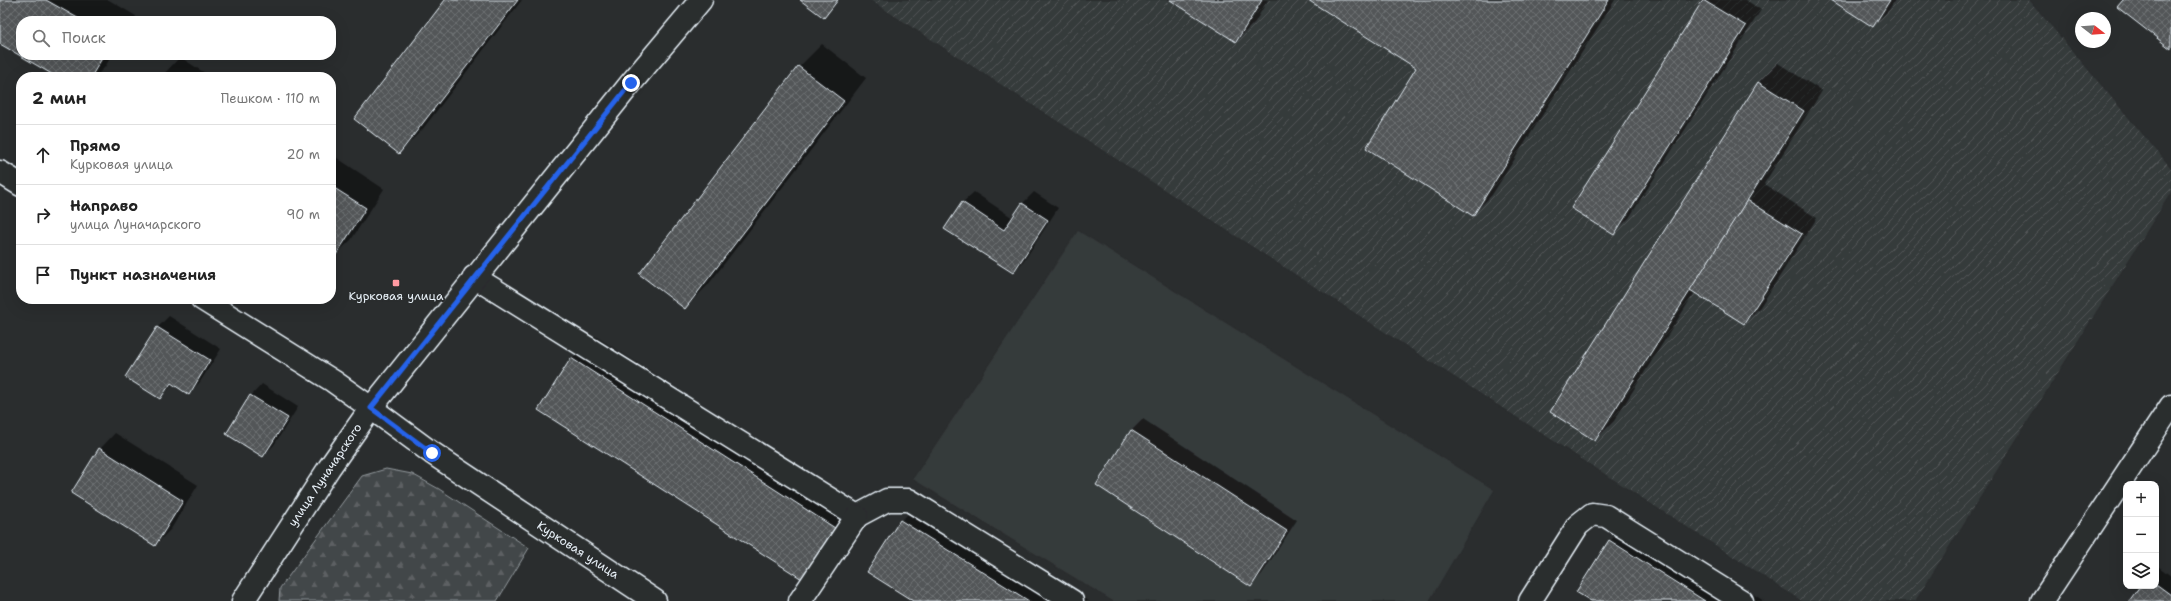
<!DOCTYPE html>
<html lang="ru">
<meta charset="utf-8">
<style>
:root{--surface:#fff;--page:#f2f2f2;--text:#222;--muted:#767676;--line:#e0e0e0}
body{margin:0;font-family:"Shantell Sans",sans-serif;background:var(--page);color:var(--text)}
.controls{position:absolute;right:12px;bottom:12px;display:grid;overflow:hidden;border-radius:8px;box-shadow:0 4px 16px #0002}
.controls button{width:36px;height:36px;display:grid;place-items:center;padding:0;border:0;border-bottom:1px solid var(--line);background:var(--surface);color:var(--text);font:20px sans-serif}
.compass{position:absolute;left:2075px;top:12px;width:36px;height:36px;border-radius:50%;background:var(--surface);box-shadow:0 4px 16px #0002;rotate:107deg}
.stop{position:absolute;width:12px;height:12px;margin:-9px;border:3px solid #2563eb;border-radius:50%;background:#fff}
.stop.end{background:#2563eb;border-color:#fff;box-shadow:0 1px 4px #0008}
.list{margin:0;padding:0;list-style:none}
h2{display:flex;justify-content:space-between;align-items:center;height:52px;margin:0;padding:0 16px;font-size:17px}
h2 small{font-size:13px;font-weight:400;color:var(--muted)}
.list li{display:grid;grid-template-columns:26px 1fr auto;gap:12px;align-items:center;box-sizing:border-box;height:60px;padding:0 16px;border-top:1px solid var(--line)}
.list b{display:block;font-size:15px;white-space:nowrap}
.list p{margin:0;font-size:13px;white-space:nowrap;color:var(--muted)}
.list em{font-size:13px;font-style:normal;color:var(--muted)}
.icon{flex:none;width:22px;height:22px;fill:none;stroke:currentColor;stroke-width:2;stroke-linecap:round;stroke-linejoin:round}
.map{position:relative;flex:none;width:2171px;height:601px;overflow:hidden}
.search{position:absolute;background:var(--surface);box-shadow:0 4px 16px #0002;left:16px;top:16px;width:320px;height:44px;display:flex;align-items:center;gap:10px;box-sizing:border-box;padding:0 14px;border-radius:16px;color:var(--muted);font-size:15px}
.panel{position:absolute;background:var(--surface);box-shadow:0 4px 16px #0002;left:16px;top:72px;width:320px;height:232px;border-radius:16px}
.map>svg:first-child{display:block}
</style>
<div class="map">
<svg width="2171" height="601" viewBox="0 0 2171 601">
<defs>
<pattern id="industrial-furrows" width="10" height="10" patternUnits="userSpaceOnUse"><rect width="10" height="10" fill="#363a3b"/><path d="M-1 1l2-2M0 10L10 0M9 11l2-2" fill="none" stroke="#535758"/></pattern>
<pattern id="forest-firs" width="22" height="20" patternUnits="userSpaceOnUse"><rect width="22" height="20" fill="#424648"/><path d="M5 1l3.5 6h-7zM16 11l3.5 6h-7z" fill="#5d6163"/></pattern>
<pattern id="building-cross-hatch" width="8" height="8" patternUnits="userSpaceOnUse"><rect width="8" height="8" fill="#535759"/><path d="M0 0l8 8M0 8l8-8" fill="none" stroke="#6c7072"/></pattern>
</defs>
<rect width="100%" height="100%" fill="#2a2d2e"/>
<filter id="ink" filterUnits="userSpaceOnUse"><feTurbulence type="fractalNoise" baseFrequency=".025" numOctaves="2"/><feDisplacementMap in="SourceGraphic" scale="8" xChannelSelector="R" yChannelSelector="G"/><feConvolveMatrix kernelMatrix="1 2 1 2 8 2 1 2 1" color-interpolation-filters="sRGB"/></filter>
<g filter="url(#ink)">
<!-- built -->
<polygon fill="#363a3b" points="1078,231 1494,490 1429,601 1113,601 913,479"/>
<!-- industrial -->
<polygon fill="url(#industrial-furrows)" points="870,0 2029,0 2171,168 2171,192 1915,601 1802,601"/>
<!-- forest -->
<polygon fill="url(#forest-firs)" stroke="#959ca0" points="386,469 412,474 439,489 529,548 497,601 279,601 280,588 362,476"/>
<!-- shadow -->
<g fill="#0007">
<polygon points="0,0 109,0 136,16 133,21 21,21 21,55 112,55 105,67 95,77 59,77 0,43"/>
<polygon points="447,0 522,0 422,130 399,153"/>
<polygon points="1171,0 1268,0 1255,22 1236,41"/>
<polygon points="1310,0 1615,0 1492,195 1473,214 1417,68"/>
<polygon points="1704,0 1746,0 1761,10 1629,218 1613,234 1572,207"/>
<polygon points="1833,0 1895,0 1889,10 1873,25"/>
<polygon points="822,44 866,78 708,285 685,308 799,67"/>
<polygon points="180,57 211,77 161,77"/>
<polygon points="1778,63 1822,91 1764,184 1817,218 1760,307 1744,323 1695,292 1614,421 1595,440 1551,412 1759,82"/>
<polygon points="331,154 384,189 351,240 331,259"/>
<polygon points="974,192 1013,218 1023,203 1034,192 1058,208 1024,261 1013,272 962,203"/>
<polygon points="169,316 221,349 200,382 189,393 173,384 160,398 158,327"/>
<polygon points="595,336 857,504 802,578 572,359"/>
<polygon points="262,384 298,407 274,445 263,456 251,396"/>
<polygon points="1143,419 1297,520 1262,574 1251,585 1097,485 1132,430"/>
<polygon points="115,433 198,485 171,529 155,545 100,449"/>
<polygon points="924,498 1089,601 914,601 869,572 901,521"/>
<polygon points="1633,518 1764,601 1593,601 1578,591 1610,541"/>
<polygon points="2159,567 2171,576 2171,601 2131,601 2142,586 2156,586 2156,569"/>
</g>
<!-- building -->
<g fill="url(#building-cross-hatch)" stroke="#e8f1f8">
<polygon points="0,0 46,0 83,21 21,21 21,55 104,55 91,77 57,77 0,44"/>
<polygon points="445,0 518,0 399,154 354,119"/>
<polygon points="800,0 838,0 824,18"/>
<polygon points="1170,0 1262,0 1236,42"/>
<polygon points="1308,0 1609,0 1473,216 1366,148 1416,68"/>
<polygon points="1703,0 1746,26 1614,235 1571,208"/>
<polygon points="1831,0 1890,0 1873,27"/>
<polygon points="2123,0 2168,0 2171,2 2171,49 2117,7"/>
<polygon points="798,66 844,101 685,309 639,274"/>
<polygon points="1758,82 1804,111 1595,441 1550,412"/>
<polygon points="331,186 366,208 332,261 331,260"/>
<polygon points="1747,200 1802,234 1744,324 1690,290"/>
<polygon points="962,202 1004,230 1022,203 1048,220 1013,273 944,229"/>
<polygon points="157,327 210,360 189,395 171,383 160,399 125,377"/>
<polygon points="571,358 835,528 802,579 538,410"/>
<polygon points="250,395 288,418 263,457 226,434"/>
<polygon points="1131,430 1287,531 1251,587 1096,485"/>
<polygon points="99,448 183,501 155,546 71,493"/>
<polygon points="900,520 1029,601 913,601 867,572"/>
<polygon points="1609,540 1705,601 1591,601 1576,592"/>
<polygon points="2156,584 2171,595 2171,601 2129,601 2140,586 2156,586"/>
</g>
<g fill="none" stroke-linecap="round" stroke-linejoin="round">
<!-- minor casing -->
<g stroke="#e8f1f8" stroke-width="25">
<g id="minor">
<polyline points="474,277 857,516 887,500 909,500 1072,601"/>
<polyline points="655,601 432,453 371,408 631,83 701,0"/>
<polyline points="800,601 857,516"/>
<polyline points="1530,601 1578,525 1592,514 1606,516 1742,601"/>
<polyline points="2042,601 2171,406"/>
</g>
</g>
<!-- major casing -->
<g stroke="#e8f1f8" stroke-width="25">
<g id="major">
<polyline points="0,172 21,185"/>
<polyline points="202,299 333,381 371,408 329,468 243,601"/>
</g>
</g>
<!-- minor -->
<use href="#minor" stroke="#2a2d2e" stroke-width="22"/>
<!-- major -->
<use href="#major" stroke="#2a2d2e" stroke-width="22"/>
</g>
</g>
<g fill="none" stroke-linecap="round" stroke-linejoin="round" filter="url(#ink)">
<!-- route -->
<polyline stroke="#2563eb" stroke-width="5" points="432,453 371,408 631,83"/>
</g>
<!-- markers -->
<rect fill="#ff9aa2" stroke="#2a2d2e" stroke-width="1.5" x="392" y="279" width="8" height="8" rx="2"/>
<g text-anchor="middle" stroke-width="4" stroke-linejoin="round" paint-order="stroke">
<!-- poi labels -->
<g font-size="12" fill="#e8f1f8" stroke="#2a2d2e">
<text x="396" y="300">Курковая улица</text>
</g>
<!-- street labels -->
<g font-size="12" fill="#e8f1f8" stroke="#2a2d2e">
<text transform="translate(325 475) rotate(-56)" y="4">улица Луначарского</text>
<text transform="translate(578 550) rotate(33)" y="4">Курковая улица</text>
</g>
</g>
</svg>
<div class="controls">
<button>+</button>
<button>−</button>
<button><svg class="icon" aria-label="layers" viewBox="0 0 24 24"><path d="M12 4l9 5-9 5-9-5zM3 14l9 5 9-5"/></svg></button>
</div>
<svg class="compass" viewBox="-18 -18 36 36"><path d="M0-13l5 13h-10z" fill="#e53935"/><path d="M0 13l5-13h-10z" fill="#767676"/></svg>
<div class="stop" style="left:432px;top:453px"></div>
<div class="stop end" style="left:631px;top:83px"></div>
<div class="search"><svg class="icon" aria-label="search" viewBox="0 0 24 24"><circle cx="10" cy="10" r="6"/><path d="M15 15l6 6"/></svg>Поиск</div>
<section class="panel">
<h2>2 мин<small>Пешком · 110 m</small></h2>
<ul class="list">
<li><svg class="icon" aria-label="ahead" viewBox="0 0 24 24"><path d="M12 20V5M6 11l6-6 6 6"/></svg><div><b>Прямо</b><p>Курковая улица</p></div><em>20 m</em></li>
<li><svg class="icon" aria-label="right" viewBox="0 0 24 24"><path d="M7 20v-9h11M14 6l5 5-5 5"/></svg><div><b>Направо</b><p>улица Луначарского</p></div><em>90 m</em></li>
<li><svg class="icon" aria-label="arrive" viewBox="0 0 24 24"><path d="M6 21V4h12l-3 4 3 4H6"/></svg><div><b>Пункт назначения</b></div></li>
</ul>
</section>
</div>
